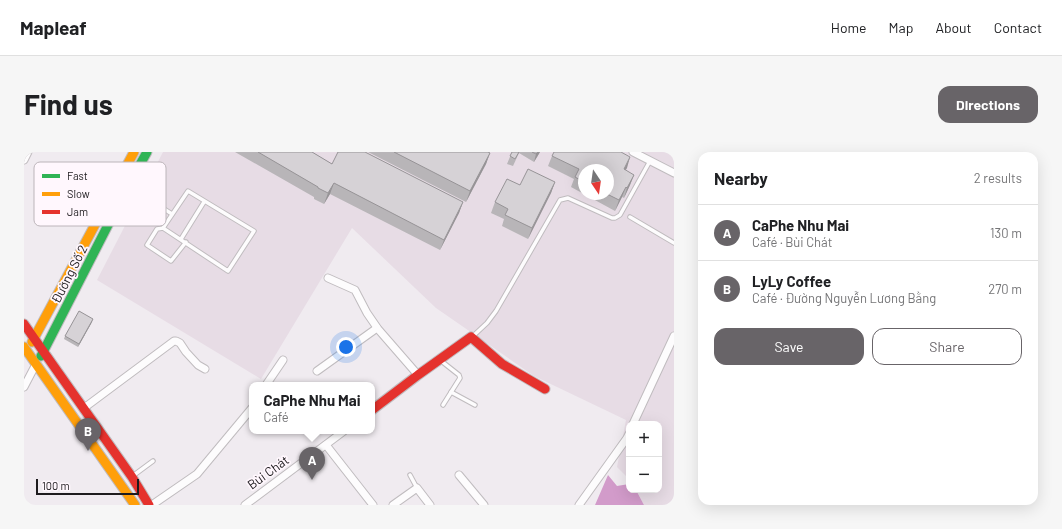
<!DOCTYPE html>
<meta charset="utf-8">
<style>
:root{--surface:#fff;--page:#f6f6f6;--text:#202124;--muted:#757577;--line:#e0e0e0;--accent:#686468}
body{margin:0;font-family:Barlow,sans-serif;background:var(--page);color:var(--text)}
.controls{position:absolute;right:12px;bottom:12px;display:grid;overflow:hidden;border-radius:8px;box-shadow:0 4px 16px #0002}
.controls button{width:36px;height:36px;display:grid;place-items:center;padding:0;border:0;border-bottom:1px solid var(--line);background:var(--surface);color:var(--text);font:20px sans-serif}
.compass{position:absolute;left:554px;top:12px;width:36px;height:36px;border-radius:50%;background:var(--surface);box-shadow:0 4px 16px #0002;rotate:167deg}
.scale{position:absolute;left:12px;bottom:10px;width:103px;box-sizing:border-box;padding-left:4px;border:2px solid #1e1b1e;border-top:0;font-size:11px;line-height:14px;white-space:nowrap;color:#1e1b1e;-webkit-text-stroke:3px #fff7fd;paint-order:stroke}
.you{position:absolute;left:322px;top:195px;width:14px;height:14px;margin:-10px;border:3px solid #fff;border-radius:50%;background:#1a73e8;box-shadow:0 0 0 6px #1a73e833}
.badge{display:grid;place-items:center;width:26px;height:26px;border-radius:50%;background:var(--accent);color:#fff;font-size:13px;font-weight:700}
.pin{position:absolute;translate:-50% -33px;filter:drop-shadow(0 1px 2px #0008)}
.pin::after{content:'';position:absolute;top:21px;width:14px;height:12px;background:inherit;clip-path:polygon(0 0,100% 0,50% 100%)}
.popup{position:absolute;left:225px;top:230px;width:126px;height:52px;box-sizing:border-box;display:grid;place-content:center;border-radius:8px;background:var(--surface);filter:drop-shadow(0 1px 3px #0005);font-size:13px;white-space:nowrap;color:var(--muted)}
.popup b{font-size:15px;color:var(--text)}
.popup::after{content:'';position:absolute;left:50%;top:100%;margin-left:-8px;border:8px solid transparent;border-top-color:var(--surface)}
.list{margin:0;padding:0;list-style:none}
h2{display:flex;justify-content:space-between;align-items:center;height:52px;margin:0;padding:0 16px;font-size:17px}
h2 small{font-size:13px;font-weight:400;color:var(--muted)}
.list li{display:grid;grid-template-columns:26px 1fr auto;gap:12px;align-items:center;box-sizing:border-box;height:56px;padding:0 16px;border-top:1px solid var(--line)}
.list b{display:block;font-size:15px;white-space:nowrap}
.list p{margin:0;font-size:13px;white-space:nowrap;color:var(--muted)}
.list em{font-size:13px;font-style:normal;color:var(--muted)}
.actions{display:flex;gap:8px;padding:12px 16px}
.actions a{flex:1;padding:9px 0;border:1px solid var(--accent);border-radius:12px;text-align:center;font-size:14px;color:var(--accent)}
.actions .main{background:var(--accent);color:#fff}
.map{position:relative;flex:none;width:650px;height:353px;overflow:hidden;border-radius:12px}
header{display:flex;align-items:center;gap:24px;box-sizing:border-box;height:56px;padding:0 20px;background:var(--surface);border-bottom:1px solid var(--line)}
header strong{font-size:19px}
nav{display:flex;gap:22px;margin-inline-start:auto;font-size:14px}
.intro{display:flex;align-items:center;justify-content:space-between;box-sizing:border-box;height:96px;padding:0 24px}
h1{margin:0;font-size:28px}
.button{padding:10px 18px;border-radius:12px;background:var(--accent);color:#fff;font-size:14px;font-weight:700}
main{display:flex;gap:24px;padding:0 24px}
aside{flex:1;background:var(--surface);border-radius:12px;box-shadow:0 4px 16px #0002}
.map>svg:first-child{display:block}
</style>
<header>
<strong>Mapleaf</strong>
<nav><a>Home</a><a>Map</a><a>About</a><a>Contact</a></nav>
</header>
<div class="intro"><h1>Find us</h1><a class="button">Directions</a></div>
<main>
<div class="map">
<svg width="650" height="353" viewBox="0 0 650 353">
<rect width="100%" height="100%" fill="#f0ebf0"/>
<!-- built -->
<path fill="#e7dce5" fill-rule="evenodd" d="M139,0H650V353H620L612,338H635V272H605V327L593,315L602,268L510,224L412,156L328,76L237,227L73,128ZM560,18H584V42H560Z"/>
<!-- water -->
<polygon fill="#d29bca" points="584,323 593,334 605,332 605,338 612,338 620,353 571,353"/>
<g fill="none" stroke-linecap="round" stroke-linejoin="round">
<!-- lane casing -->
<g stroke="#c0bcbf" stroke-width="5.5">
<g id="lane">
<polyline points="105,35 148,62"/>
<polyline points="606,65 650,91"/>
<polyline points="139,76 164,39 230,79 204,119 139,76 133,77 123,93 147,109 162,90"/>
<polyline points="157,87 180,50"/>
<polyline points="448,185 463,171 472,159 536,48 544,46 588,66 591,66 596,63 626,9"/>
<polyline points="416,208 435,223 436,226 419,253"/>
<polyline points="427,240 451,253"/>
<polyline points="110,323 129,309"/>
<polyline points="386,323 393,336"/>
</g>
</g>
<!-- street casing -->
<g stroke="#c0bcbf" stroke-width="9">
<g id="street">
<polyline points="609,0 650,21"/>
<polyline points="0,8 4,0"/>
<polyline points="304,126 331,138 343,161 354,177 394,223"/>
<polyline points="293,219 353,176"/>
<polyline points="242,233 259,208"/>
<polyline points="0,235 12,212"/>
<polyline points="60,256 150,189 152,189 156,191 162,200 174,213 181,217"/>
<polyline points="609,272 650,184"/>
<polyline points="302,293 349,353"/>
<polyline points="435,323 460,353"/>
<polyline points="128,353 173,322 228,256"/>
<polyline points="221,353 320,279"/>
<polyline points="369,353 393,336 406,353"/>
<polyline points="555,353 603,286 605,282"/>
</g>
</g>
<!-- fast casing -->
<g stroke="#c0bcbf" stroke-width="11">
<polyline id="fast" points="17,204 104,34 123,0"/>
</g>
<!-- slow casing -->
<g stroke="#c0bcbf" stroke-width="11">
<g id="slow">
<polyline points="8,190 110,0"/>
<polyline points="0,195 111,353"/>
</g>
</g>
<!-- jam casing -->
<g stroke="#c0bcbf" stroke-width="11">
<g id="jam">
<polyline points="0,172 108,325 125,353"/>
<polyline points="348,258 394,223 447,185 478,212 521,237"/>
</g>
</g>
<!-- lane -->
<use href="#lane" stroke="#fdfcfd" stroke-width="3.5"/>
<!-- street -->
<use href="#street" stroke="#fdfcfd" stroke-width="7"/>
<!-- fast -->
<use href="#fast" stroke="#30b455" stroke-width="9"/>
<!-- slow -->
<use href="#slow" stroke="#ff9f0a" stroke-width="9"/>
<!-- jam -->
<use href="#jam" stroke="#e5322d" stroke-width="9"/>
</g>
<!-- wall -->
<g fill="#b8b5b8" fill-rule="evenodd">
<polygon points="211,0 288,0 308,12 439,50 435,61 416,98 306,42 300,52 290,47 290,45"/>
<polygon points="344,0 464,0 466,1 462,12 442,50"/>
<polygon points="488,0 516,0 510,10 495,1 489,14 483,12"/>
<path d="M528,4L606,5L601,18L610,23L606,33L600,46L598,45L591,59L547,35L550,27L524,14ZM560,18L584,42H560Z"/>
<polygon points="531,30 527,41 504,87 478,74 480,67 467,61 471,50 496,33"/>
<polygon points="68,170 54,195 40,187 41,184"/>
</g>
<!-- shaded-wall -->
<g fill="#969396">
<polygon points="514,0 516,0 510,10 512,2"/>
<polygon points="466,1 462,12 442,50 446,39"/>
<polygon points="606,5 603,16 596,28 600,17"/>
<polygon points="610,23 606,33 600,46 603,36"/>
<polygon points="531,30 527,41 504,87 508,76"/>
<polygon points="310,31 306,42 300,52 304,41"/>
<polygon points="602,35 598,45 591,59 595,48"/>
<polygon points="439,50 435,61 416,98 420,88"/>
<polygon points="69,167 68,170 54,195 55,192"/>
</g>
<!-- building -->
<g fill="#d6d2d6" stroke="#969396">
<polygon points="234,0 288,0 308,12 314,0 341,0 439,50 420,88 310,31 304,41 294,36 294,35"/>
<polygon points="370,0 464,0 466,1 446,39"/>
<polygon points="488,0 495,0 491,7 486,4"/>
<polygon points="508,0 514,0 512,2"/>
<polygon points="530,0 597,0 606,5 600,17 610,23 603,36 602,35 595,48 583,42 584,42 584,18 560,18 560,30 551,25 555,17 528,4"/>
<polygon points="504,17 531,30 508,76 481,63 484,57 471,50 483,27 496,33"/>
<polygon points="55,159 69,167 55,192 41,184"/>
</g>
<g text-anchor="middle" stroke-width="3.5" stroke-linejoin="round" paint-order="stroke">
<!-- street labels -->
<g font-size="13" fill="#1e1b1e" stroke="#fff7fd">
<text transform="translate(45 122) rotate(-63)" y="5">Đường Số 2</text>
<text transform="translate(244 320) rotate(-36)" y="5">Bùi Chát</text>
</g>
</g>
<!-- legend -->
<rect x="10" y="10" width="132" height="64" rx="6" fill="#fff7fd" stroke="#bcb5ba" stroke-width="1"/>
<rect x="18" y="22" width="18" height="4" fill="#30b455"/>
<rect x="18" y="40" width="18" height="4" fill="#ff9f0a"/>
<rect x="18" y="58" width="18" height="4" fill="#e5322d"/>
<g font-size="11" fill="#1e1b1e">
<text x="43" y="28">Fast</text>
<text x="43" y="46">Slow</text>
<text x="43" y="64">Jam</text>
</g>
</svg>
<div class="controls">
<button>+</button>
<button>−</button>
</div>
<svg class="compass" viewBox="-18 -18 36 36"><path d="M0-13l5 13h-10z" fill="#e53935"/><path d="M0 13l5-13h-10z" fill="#757577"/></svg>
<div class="scale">100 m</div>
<div class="you"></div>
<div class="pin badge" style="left:288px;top:328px">A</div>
<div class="popup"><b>CaPhe Nhu Mai</b>Café</div>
<div class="pin badge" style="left:64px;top:299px">B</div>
</div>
<aside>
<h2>Nearby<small>2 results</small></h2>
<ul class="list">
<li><span class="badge">A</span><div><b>CaPhe Nhu Mai</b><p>Café · Bùi Chát</p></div><em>130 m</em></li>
<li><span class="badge">B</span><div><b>LyLy Coffee</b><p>Café · Đường Nguyễn Lương Bằng</p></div><em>270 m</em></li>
</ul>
<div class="actions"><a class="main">Save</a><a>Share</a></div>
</aside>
</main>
